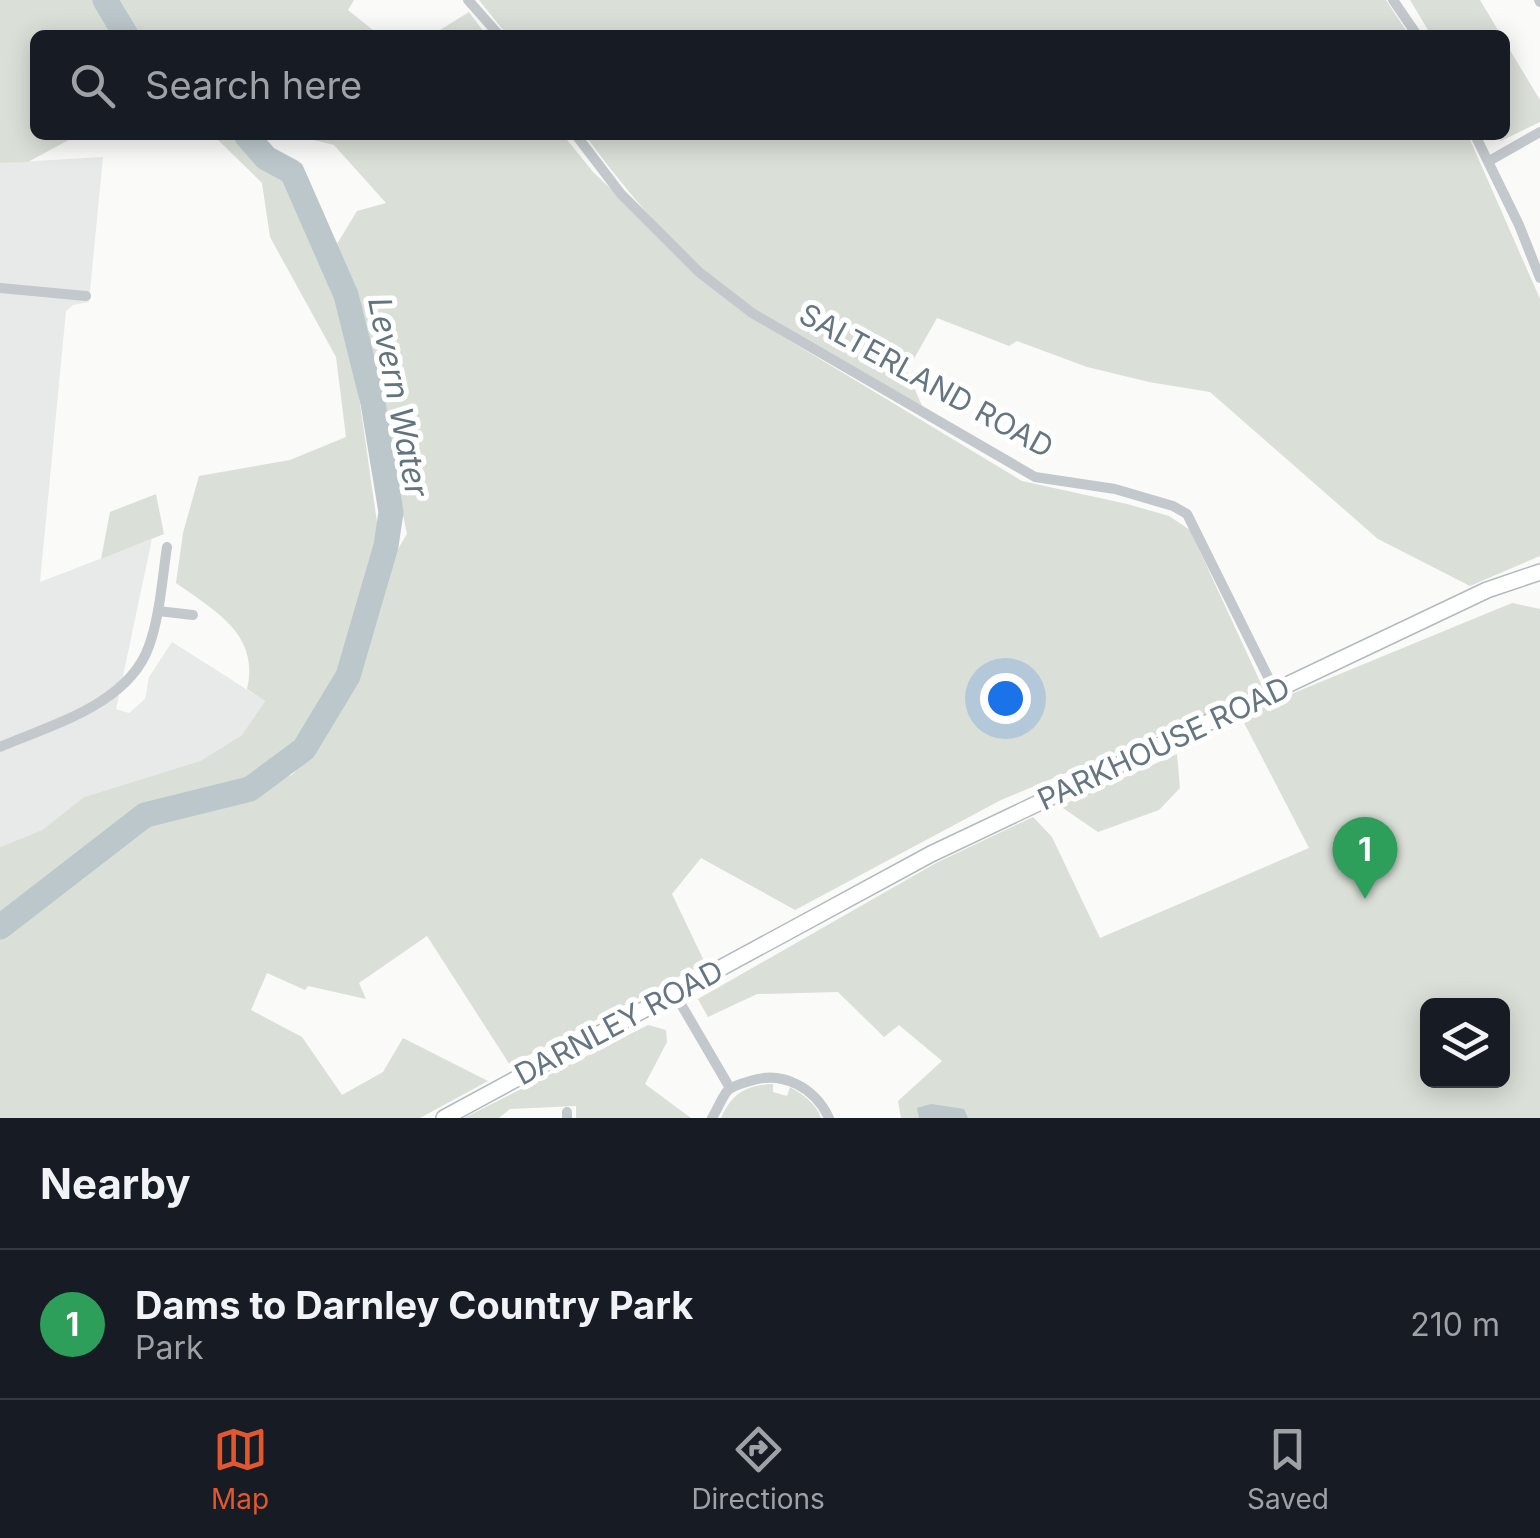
<!DOCTYPE html>
<style>
:root{--surface:#171b24;--page:#242831;--text:#f1f3f6;--muted:#9ea1a6;--line:#363941;--accent:#e4572e}
body{margin:0;font-family:Inter,sans-serif;background:var(--page);color:var(--text)}
.controls{position:absolute;right:30px;bottom:30px;display:grid;overflow:hidden;border-radius:15px;box-shadow:0 5px 25px #0003}
.controls button{width:90px;height:90px;display:grid;place-items:center;padding:0;border:0;border-bottom:2px solid var(--line);background:var(--surface);color:var(--text);font:50px sans-serif}
.you{position:absolute;left:1005px;top:698px;width:35px;height:35px;margin:-25px;border:8px solid #fff;border-radius:50%;background:#1a73e8;box-shadow:0 0 0 15px #1a73e833}
.badge{display:grid;place-items:center;width:65px;height:65px;border-radius:50%;background:var(--accent);color:#fff;font-size:32px;font-weight:700}
.pin{position:absolute;translate:-50% -82px;filter:drop-shadow(0 2px 5px #0008)}
.pin::after{content:'';position:absolute;top:52px;width:35px;height:30px;background:inherit;clip-path:polygon(0 0,100% 0,50% 100%)}
.list{margin:0;padding:0;list-style:none}
h2{display:flex;justify-content:space-between;align-items:center;height:130px;margin:0;padding:0 40px;font-size:42px}
h2 small{font-size:32px;font-weight:400;color:var(--muted)}
.list li{display:grid;grid-template-columns:65px 1fr auto;gap:30px;align-items:center;box-sizing:border-box;height:150px;padding:0 40px;border-top:2px solid var(--line)}
.list b{display:block;font-size:38px;white-space:nowrap}
.list p{margin:0;font-size:32px;white-space:nowrap;color:var(--muted)}
.list em{font-size:32px;font-style:normal;color:var(--muted)}
.icon{flex:none;width:55px;height:55px;fill:none;stroke:currentColor;stroke-width:2;stroke-linecap:round;stroke-linejoin:round}
.map{position:relative;flex:none;width:1540px;height:1118px;overflow:hidden}
.search{position:absolute;background:var(--surface);box-shadow:0 5px 25px #0003;left:30px;right:30px;top:30px;height:110px;display:flex;align-items:center;gap:25px;box-sizing:border-box;padding:0 35px;border-radius:15px;color:var(--muted);font-size:38px}
.sheet{height:280px;background:var(--surface)}
nav{display:flex;justify-content:space-around;align-items:center;box-sizing:border-box;height:140px;border-top:2px solid var(--line);background:var(--surface);font-size:28px;color:var(--muted)}
nav a{display:grid;justify-items:center;gap:5px}
nav .on{color:var(--accent)}
.map>svg:first-child{display:block}
</style>
<div class="map">
<svg width="1540" height="1118" viewBox="0 0 1540 1118">
<rect width="100%" height="100%" fill="#fafaf8"/>
<!-- built -->
<polygon fill="#e8e9e9" points="103,157 89,302 73,305 66,311 40,582 152,539 116,709 129,713 145,699 149,677 172,642 265,701 242,735 200,761 84,797 42,830 0,847 0,163"/>
<!-- green -->
<g fill="#dadfd7" fill-rule="evenodd">
<polygon points="0,0 98,0 113,35 35,35 35,135 78,135 28,162 0,163"/>
<polygon points="115,0 354,0 348,10 379,35 142,35 117,8"/>
<polygon points="479,0 1386,0 1409,35 507,35"/>
<polygon points="1410,0 1480,0 1501,35 1431,35"/>
<polygon points="469,12 486,35 432,35"/>
<polygon points="1505,42 1540,100 1540,122 1501,141 1490,135 1505,135"/>
<path d="M213,135H232L282,178L334,289L355,369L378,529L340,676L320,709L282,756L246,781L153,803L0,916V847L42,830L84,797L200,761L242,735L265,701L247,689C260,634 215,611 176,583L183,533L199,476L290,460L346,437L336,357L270,237L262,183Z"/>
<polygon points="293,135 563,135 594,173 744,313 1022,481 1127,504 1169,516 1190,530 1264,690 1001,800 795,910 701,858 672,894 705,963 510,1065 427,936 359,983 366,999 308,986 305,990 267,973 251,1010 302,1037 342,1095 383,1072 403,1038 488,1081 420,1118 0,1118 0,938 122,837 165,815 249,797 293,774 321,741 357,685 387,567 407,534 372,369 337,244 357,211 386,203 334,145"/>
<path d="M585,135H1468L1540,299V556L1470,586L1378,539L1210,392L1149,382L1087,367L1017,341L1009,346L937,318L907,371L922,406C861,370 793,339 736,297C677,252 629,195 585,135Z"/>
<polygon points="156,494 164,534 101,559 110,512"/>
<path d="M1512,603L1540,609V1118H901L898,1101L942,1061L899,1025L884,1037L838,992L757,994L708,1017L698,999L936,863L1033,817L1052,837L1100,938L1309,848L1240,715ZM1428,1006H1502V1080H1428Z"/>
<polygon points="1177,754 1180,788 1159,810 1098,832 1060,806"/>
<polygon points="648,1025 666,1030 667,1042 645,1084 691,1118 576,1118 576,1106 510,1109 499,1118 464,1118"/>
<path d="M773,1084V1092L787,1096L790,1087C803,1095 816,1103 821,1118H721C732,1093 746,1085 773,1084Z"/>
</g>
<!-- water -->
<polygon fill="#bbc7cb" points="931,1104 964,1109 968,1118 919,1118 917,1108"/>
<g fill="none" stroke-linecap="round" stroke-linejoin="round">
<!-- river -->
<g stroke="#bbc7cb" stroke-width="25">
<polyline points="105,0 126,35"/>
<polyline points="0,927 145,815 250,789 304,749 348,676 386,546 391,512 373,403 346,295 292,172 266,158 246,135"/>
</g>
<!-- secondary casing -->
<g stroke="#b3babf" stroke-width="18">
<polyline id="secondary" points="444,1118 931,854 1487,590 1540,572"/>
</g>
<!-- minor -->
<g stroke="#c3c8cc" stroke-width="10">
<polyline points="468,0 499,35"/>
<polyline points="1393,0 1417,35"/>
<polyline points="1539,0 1540,2"/>
<polyline points="576,135 621,194 699,272 752,313 1035,477 1115,489 1173,506 1187,514 1276,693"/>
<polyline points="1475,135 1519,225 1540,278"/>
<polyline points="1489,161 1540,132"/>
<polyline points="0,288 86,296"/>
<polyline points="158,611 193,615"/>
<path d="M0,747C51,725 129,704 149,646C160,615 162,580 167,547"/>
<polyline points="675,994 730,1088"/>
<polyline points="567,1118 567,1112"/>
<path d="M712,1118C717,1110 722,1097 728,1090C733,1086 743,1083 750,1081C783,1070 815,1088 829,1118"/>
</g>
<!-- secondary -->
<use href="#secondary" stroke="#fff" stroke-width="15"/>
</g>
<g text-anchor="middle" stroke-width="10" stroke-linejoin="round" paint-order="stroke">
<!-- street labels -->
<g font-size="30" fill="#657683" stroke="#fff">
<text transform="translate(926 381) rotate(29)" y="10">SALTERLAND ROAD</text>
<text transform="translate(1164 744) rotate(-25)" y="10">PARKHOUSE ROAD</text>
<text transform="translate(619 1023) rotate(-28)" y="10">DARNLEY ROAD</text>
</g>
<!-- water labels -->
<g font-size="32" font-style="italic" fill="#60757c" stroke="#fff">
<text transform="translate(398 397) rotate(79)" y="11">Levern Water</text>
</g>
</g>
</svg>
<div class="controls">
<button><svg class="icon" aria-label="layers" viewBox="0 0 24 24"><path d="M12 4l9 5-9 5-9-5zM3 14l9 5 9-5"/></svg></button>
</div>
<div class="you"></div>
<div class="pin badge" style="left:1365px;top:899px;background:#2e9e5b">1</div>
<div class="search"><svg class="icon" aria-label="search" viewBox="0 0 24 24"><circle cx="10" cy="10" r="6"/><path d="M15 15l6 6"/></svg>Search here</div>
</div>
<section class="sheet">
<h2>Nearby<small></small></h2>
<ul class="list">
<li><span class="badge" style="background:#2e9e5b">1</span><div><b>Dams to Darnley Country Park</b><p>Park</p></div><em>210 m</em></li>
</ul>
</section>
<nav>
<a class="on"><svg class="icon" aria-label="map" viewBox="0 0 24 24"><path d="M3 6l6-2 6 2 6-2v14l-6 2-6-2-6 2zM9 4v14M15 6v14"/></svg>Map</a>
<a><svg class="icon" aria-label="directions" viewBox="0 0 24 24"><path d="M12 3l9 9-9 9-9-9zM9 14v-3h6M13 9l2 2-2 2"/></svg>Directions</a>
<a><svg class="icon" aria-label="saved" viewBox="0 0 24 24"><path d="M7 4h10v16l-5-4-5 4z"/></svg>Saved</a>
</nav>
